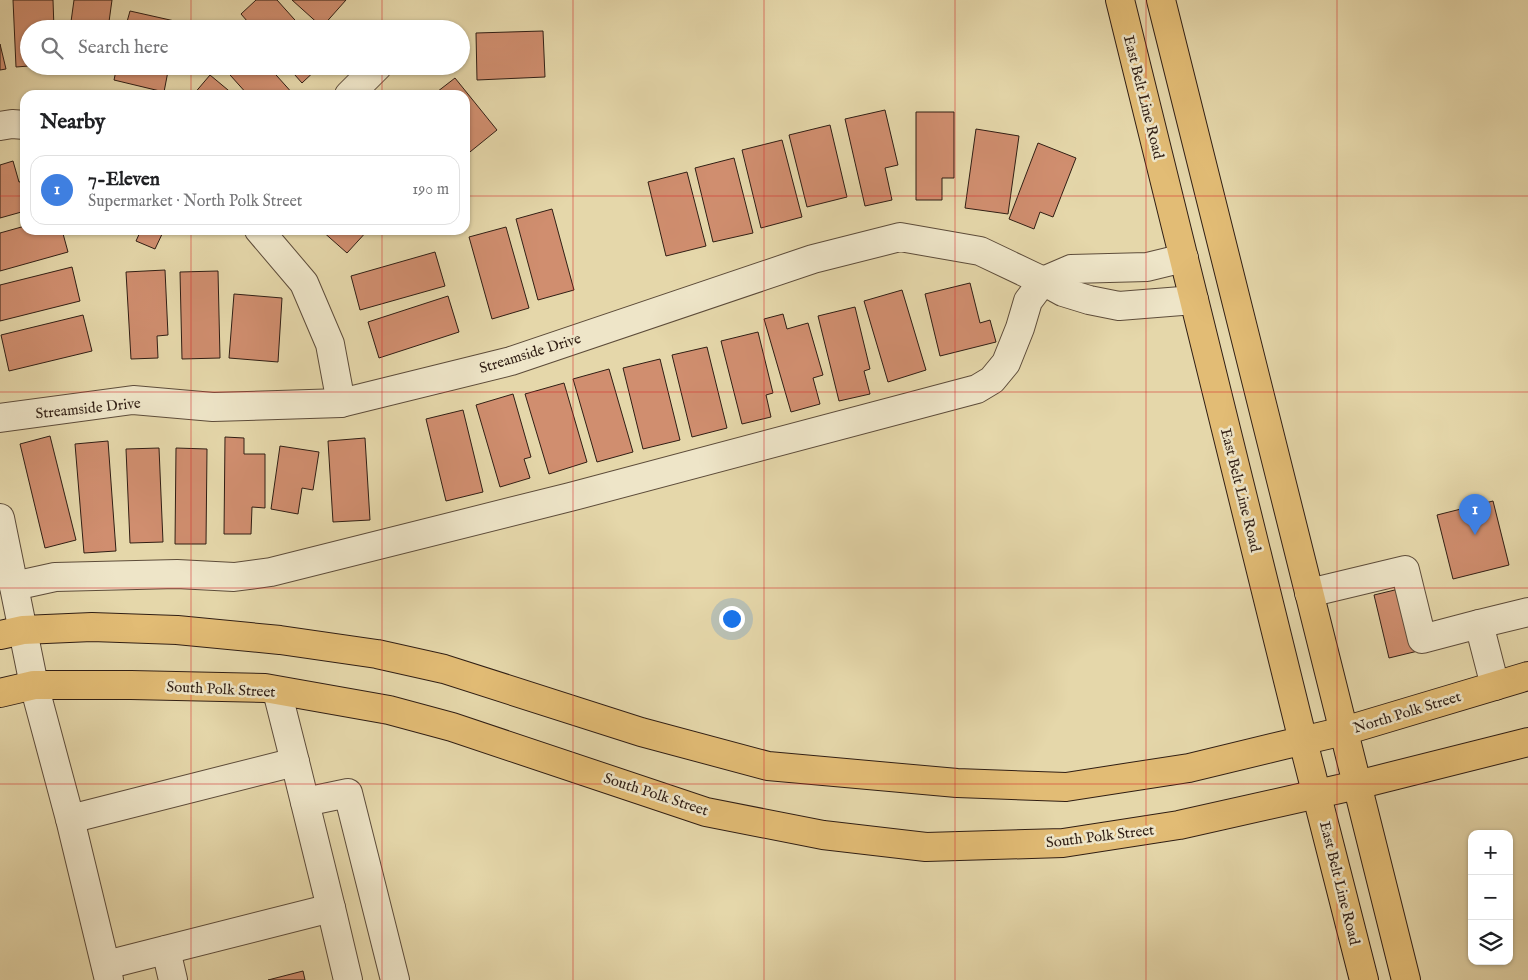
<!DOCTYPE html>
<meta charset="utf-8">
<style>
:root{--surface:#fff;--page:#f2f2f2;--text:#202124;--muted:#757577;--line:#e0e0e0;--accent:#8f2418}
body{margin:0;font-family:"IM FELL English",serif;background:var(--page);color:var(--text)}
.controls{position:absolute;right:15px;bottom:15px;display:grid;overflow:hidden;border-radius:10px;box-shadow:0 1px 4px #0004}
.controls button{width:45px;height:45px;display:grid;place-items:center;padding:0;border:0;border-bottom:1px solid var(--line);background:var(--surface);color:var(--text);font:25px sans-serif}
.you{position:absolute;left:731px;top:618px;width:18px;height:18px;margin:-12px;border:4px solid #fff;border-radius:50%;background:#1a73e8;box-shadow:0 0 0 8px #1a73e833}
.badge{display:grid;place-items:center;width:32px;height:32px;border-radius:50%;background:var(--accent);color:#fff;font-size:16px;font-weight:700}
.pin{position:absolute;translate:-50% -41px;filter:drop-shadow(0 1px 2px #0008)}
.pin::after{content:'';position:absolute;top:26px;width:18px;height:15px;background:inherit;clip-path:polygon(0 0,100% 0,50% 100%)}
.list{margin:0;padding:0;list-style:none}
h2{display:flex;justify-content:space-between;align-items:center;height:65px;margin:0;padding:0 20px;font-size:21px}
h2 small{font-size:16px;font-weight:400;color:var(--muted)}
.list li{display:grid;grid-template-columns:32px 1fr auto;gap:15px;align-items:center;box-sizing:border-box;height:70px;margin:0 10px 10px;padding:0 10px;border:1px solid var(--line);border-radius:15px}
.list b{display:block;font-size:19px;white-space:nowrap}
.list p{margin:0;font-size:16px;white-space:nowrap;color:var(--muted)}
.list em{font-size:16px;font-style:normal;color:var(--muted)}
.icon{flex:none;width:28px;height:28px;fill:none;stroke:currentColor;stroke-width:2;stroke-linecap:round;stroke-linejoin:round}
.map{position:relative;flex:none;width:1528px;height:980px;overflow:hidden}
.search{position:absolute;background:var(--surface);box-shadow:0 1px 4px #0004;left:20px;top:20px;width:450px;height:55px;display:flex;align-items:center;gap:12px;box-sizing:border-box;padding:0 18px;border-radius:28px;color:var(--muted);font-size:19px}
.panel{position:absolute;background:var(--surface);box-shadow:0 1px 4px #0004;left:20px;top:90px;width:450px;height:145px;border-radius:15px}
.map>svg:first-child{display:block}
</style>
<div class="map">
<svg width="1528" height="980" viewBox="0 0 1528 980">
<rect width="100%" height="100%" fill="#e5d7aa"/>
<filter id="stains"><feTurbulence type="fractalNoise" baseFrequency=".004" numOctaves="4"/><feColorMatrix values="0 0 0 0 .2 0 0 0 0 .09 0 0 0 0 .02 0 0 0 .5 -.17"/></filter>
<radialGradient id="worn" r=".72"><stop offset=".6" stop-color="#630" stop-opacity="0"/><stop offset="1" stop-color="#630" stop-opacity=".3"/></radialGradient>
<!-- building -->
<g fill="#d08e6f" stroke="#301e14">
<polygon points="13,0 53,0 54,29 29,29 29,66 16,67"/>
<polygon points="74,0 112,0 108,29 70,29"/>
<polygon points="256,0 277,0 303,29 254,29 241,14"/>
<polygon points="292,0 346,0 322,27"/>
<polygon points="130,11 179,22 178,29 125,29"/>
<polygon points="543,31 545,77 477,80 476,33"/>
<polygon points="0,44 6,69 0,70"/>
<polygon points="117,66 169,66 164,92 114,80"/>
<polygon points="222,66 268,66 294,95 248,95"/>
<polygon points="287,66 320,66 302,83"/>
<polygon points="210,75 234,95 193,95"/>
<polygon points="455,78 497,130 465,156 465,95 433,95"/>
<polygon points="885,110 898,165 885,168 892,200 865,206 845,119"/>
<polygon points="916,112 954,112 954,178 942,178 942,200 916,200"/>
<polygon points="830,125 847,197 807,207 789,135"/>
<polygon points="976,129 1019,136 1008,214 965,208"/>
<polygon points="782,140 802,217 761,228 742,150"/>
<polygon points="1038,143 1076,158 1053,217 1040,212 1034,229 1009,219"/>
<polygon points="734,158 753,233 713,242 695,168"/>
<polygon points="13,161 19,182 25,181 25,211 0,218 0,165"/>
<polygon points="687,172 706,246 666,256 648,182"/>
<polygon points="552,209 574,290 538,300 516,219"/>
<polygon points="25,226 25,230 62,230 68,252 0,271 0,233"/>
<polygon points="506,227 529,308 492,319 469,237"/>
<polygon points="141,230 164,230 155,249 136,241"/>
<polygon points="321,230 368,230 347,253"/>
<polygon points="435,252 445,286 360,310 351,276"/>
<polygon points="72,267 80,301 0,321 0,285"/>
<polygon points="165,270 168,335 157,336 158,358 131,359 126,272"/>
<polygon points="218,271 220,358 182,359 180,272"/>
<polygon points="970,283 980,323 990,320 996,342 940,356 925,294"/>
<polygon points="902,290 926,370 888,382 864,301"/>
<polygon points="234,294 282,298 278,362 229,358"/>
<polygon points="448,296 459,332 379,358 368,322"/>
<polygon points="855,307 870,369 864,371 870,394 839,401 818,316"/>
<polygon points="783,314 787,329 808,323 823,375 813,378 820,404 791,412 764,319"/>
<polygon points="83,315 92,351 9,371 1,335"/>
<polygon points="758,332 773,393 766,395 771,417 742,424 721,341"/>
<polygon points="707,347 727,428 692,437 672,355"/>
<polygon points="660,359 680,440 643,449 623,368"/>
<polygon points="609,369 633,452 597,462 573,379"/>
<polygon points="564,383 587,462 549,474 525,394"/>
<polygon points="513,394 531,457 524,459 530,478 500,487 476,405"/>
<polygon points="463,410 483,492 446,501 426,419"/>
<polygon points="50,436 76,540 45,548 20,444"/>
<polygon points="225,437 244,438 244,454 265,454 265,508 252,507 251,534 224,534"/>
<polygon points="365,438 370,520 333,522 328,441"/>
<polygon points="108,441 116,551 84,553 75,444"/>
<polygon points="280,446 319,452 313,490 302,488 298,514 271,509"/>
<polygon points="159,448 163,542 130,543 126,449"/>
<polygon points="176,448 207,449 206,544 175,544"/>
<polygon points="1493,501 1509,565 1453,579 1437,515"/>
<polygon points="1403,588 1418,651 1389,658 1374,595"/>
<polygon points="303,971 305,980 268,980"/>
</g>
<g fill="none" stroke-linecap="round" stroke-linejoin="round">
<!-- minor casing -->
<g stroke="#5d4c3a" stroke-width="30">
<g id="minor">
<polyline points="349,95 378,66"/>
<polyline points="0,126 12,124 25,125"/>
<polyline points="259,230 304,283 330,344 341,403"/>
<polyline points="0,418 133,400 213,407 341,403 511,361 813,259 900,237 980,251 1043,281 1063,292 1089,300 1119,306 1194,300"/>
<polyline points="0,518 34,685 70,819 109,980"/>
<polyline points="14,586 55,577 177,574 234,577 271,572 570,497 977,389 992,380 1006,363 1020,328 1028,301 1043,281 1071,269 1147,267 1184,258"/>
<polyline points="1309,593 1405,570 1422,639 1479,624 1495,686"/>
<polyline points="1479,624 1528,612"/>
<polyline points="305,802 348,793 395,980"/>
<polyline points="70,819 295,762 277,691"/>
<polyline points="331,908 348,980"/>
<polyline points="166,950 173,980"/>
<polyline points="106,965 331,908 295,762"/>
</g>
</g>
<!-- major casing -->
<g stroke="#301e14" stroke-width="30">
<g id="major">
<polyline points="1120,0 1303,741 1364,980"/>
<polyline points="1161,0 1406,980"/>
<polyline points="0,635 23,630 92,627 177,630 280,640 377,654 444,669 641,732 768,766 957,783 1066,787 1189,768 1284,745 1344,731 1528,676"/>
<polyline points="0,693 34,685 131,685 265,688 389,710 452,727 706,812 823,835 926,847 1063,843 1179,825 1357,785 1528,742"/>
</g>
</g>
<!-- minor -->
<use href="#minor" stroke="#eee5c8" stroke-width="28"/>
<!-- major -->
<use href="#major" stroke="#e2bc75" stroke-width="28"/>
</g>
<!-- grid -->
<path fill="none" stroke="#d62828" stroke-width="1" stroke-opacity="0.55" d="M191,0V29M382,0V29M573,0V980M764,0V980M955,0V980M1146,0V980M1337,0V980M191,66V95M382,66V95M0,196H25M465,196H1528M191,230V980M382,230V980M0,392H1528M0,588H1528M0,784H1528"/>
<g text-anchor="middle" stroke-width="5" stroke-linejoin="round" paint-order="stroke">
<!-- street labels -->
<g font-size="15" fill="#301e14" stroke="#eee5c8">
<text transform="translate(1144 97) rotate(76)" y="5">East Belt Line Road</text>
<text transform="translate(530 353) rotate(-17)" y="5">Streamside Drive</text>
<text transform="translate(88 408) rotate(-6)" y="5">Streamside Drive</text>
<text transform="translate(1241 490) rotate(76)" y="5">East Belt Line Road</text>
<text transform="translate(221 689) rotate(3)" y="5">South Polk Street</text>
<text transform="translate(1407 712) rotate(-17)" y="5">North Polk Street</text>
<text transform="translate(656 794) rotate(18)" y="5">South Polk Street</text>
<text transform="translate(1100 836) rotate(-7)" y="5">South Polk Street</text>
<text transform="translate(1340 883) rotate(76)" y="5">East Belt Line Road</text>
</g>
</g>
<rect width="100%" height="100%" filter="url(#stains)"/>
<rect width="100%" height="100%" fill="url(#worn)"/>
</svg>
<div class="controls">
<button>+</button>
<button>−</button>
<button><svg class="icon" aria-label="layers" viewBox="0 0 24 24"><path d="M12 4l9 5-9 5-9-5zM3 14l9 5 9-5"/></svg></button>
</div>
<div class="you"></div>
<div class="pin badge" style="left:1475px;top:535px;background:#3f7fe0">1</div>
<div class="search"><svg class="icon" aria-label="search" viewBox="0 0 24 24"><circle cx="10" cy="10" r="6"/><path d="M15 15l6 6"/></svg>Search here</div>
<section class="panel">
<h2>Nearby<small></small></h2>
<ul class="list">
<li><span class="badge" style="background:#3f7fe0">1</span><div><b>7-Eleven</b><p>Supermarket · North Polk Street</p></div><em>190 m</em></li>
</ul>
</section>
</div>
